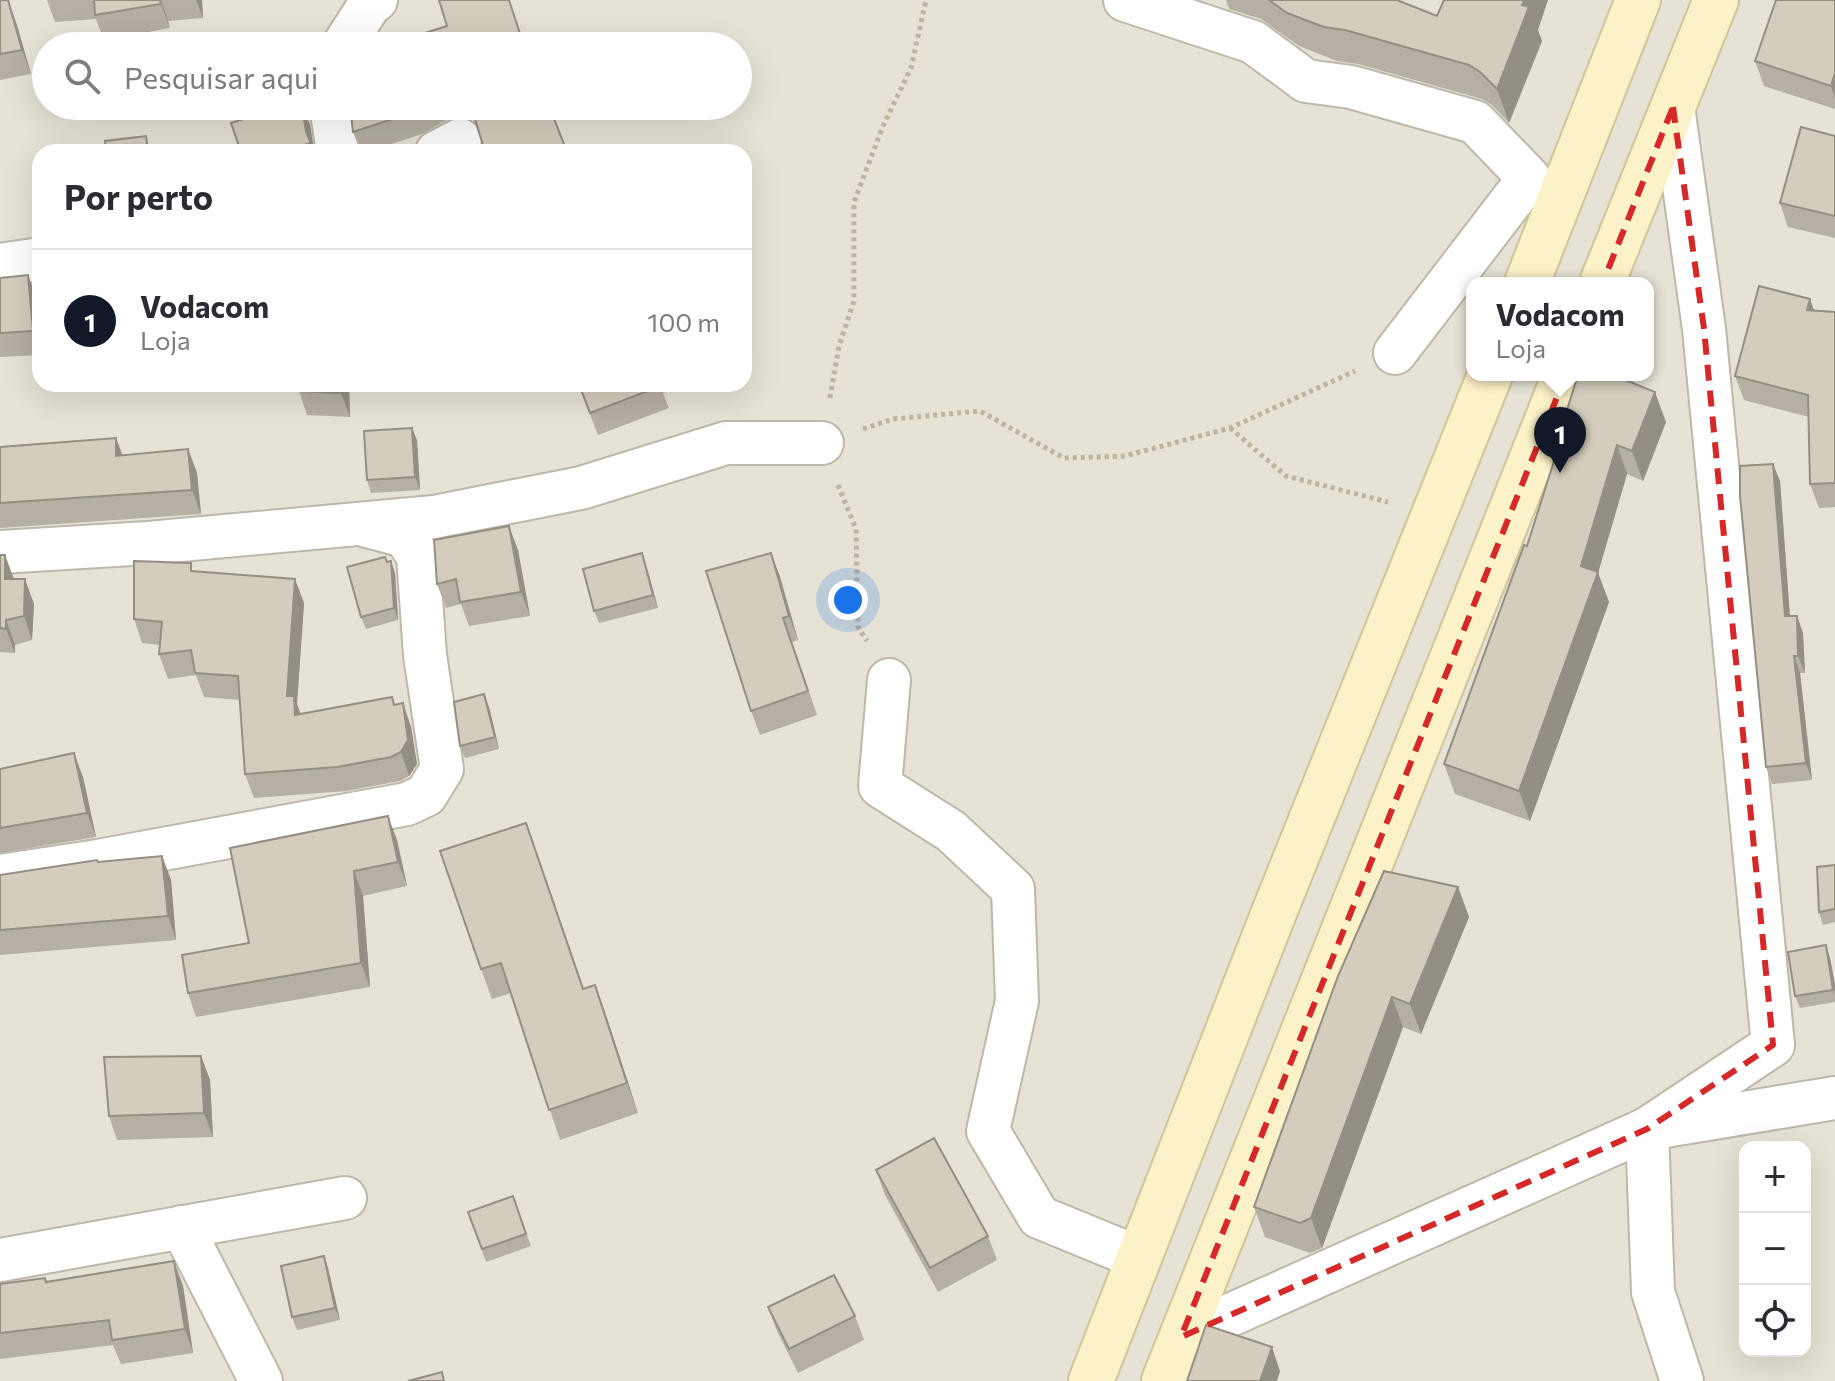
<!DOCTYPE html>
<html lang="pt">
<meta charset="utf-8">
<style>
:root{--surface:#fff;--page:#f7f7f7;--text:#2b2b33;--muted:#7c7c81;--line:#e1e1e2;--accent:#111827}
body{margin:0;font-family:Commissioner,sans-serif;background:var(--page);color:var(--text)}
.controls{position:absolute;right:24px;bottom:24px;display:grid;overflow:hidden;border-radius:16px;box-shadow:0 8px 32px #0002}
.controls button{width:72px;height:72px;display:grid;place-items:center;padding:0;border:0;border-bottom:2px solid var(--line);background:var(--surface);color:var(--text);font:40px sans-serif}
.you{position:absolute;left:848px;top:600px;width:28px;height:28px;margin:-20px;border:6px solid #fff;border-radius:50%;background:#1a73e8;box-shadow:0 0 0 12px #1a73e833}
.badge{display:grid;place-items:center;width:52px;height:52px;border-radius:50%;background:var(--accent);color:#fff;font-size:26px;font-weight:700}
.pin{position:absolute;translate:-50% -66px;filter:drop-shadow(0 2px 4px #0008)}
.pin::after{content:'';position:absolute;top:42px;width:28px;height:24px;background:inherit;clip-path:polygon(0 0,100% 0,50% 100%)}
.popup{position:absolute;left:1466px;top:277px;width:188px;height:104px;box-sizing:border-box;display:grid;place-content:center;border-radius:16px;background:var(--surface);filter:drop-shadow(0 2px 6px #0005);font-size:26px;white-space:nowrap;color:var(--muted)}
.popup b{font-size:30px;color:var(--text)}
.popup::after{content:'';position:absolute;left:50%;top:100%;margin-left:-16px;border:16px solid transparent;border-top-color:var(--surface)}
.list{margin:0;padding:0;list-style:none}
h2{display:flex;justify-content:space-between;align-items:center;height:104px;margin:0;padding:0 32px;font-size:34px}
h2 small{font-size:26px;font-weight:400;color:var(--muted)}
.list li{display:grid;grid-template-columns:52px 1fr auto;gap:24px;align-items:center;box-sizing:border-box;height:144px;padding:0 32px;border-top:2px solid var(--line)}
.list b{display:block;font-size:30px;white-space:nowrap}
.list p{margin:0;font-size:26px;white-space:nowrap;color:var(--muted)}
.list em{font-size:26px;font-style:normal;color:var(--muted)}
.icon{flex:none;width:44px;height:44px;fill:none;stroke:currentColor;stroke-width:2;stroke-linecap:round;stroke-linejoin:round}
.map{position:relative;flex:none;width:1835px;height:1381px;overflow:hidden}
.search{position:absolute;background:var(--surface);box-shadow:0 8px 32px #0002;left:32px;top:32px;width:720px;height:88px;display:flex;align-items:center;gap:20px;box-sizing:border-box;padding:0 28px;border-radius:44px;color:var(--muted);font-size:30px}
.panel{position:absolute;background:var(--surface);box-shadow:0 8px 32px #0002;left:32px;top:144px;width:720px;height:248px;border-radius:24px}
.map>svg:first-child{display:block}
</style>
<div class="map">
<svg width="1835" height="1381" viewBox="0 0 1835 1381">
<rect width="100%" height="100%" fill="#f3f0e7"/>
<!-- residential -->
<path fill="#e6e2d5" fill-rule="evenodd" d="M0,0H1835V1381H0ZM46,46H738V106H46ZM40,152H744V384H40ZM1472,283H1648V375H1472ZM1745,1147H1805V1351H1745Z"/>
<g fill="none" stroke-linecap="round" stroke-linejoin="round">
<!-- street casing -->
<g stroke="#beb8aa" stroke-width="46">
<g id="street">
<polyline points="1125,0 1253,42 1306,81 1351,87 1475,122 1529,178 1395,353"/>
<polyline points="343,46 370,4 376,0"/>
<polyline points="331,106 338,152"/>
<polyline points="1673,107 1704,329 1773,1045 1647,1129 1653,1292 1682,1381"/>
<polyline points="437,152 460,140"/>
<polyline points="0,265 40,259"/>
<polyline points="0,552 148,543 434,517 581,488 726,443 822,443"/>
<polyline points="889,680 880,786 951,831 1013,889 1017,1001 988,1131 1039,1217 1139,1258"/>
<polyline points="0,876 98,861 407,804 426,795 442,769 425,655 418,556 405,536 367,526"/>
<polyline points="182,1227 261,1381"/>
<polyline points="0,1260 345,1198"/>
<polyline points="1181,1337 1647,1129 1835,1098"/>
</g>
</g>
<!-- secondary casing -->
<g stroke="#d0c498" stroke-width="48">
<g id="secondary">
<polyline points="1527,283 1638,0"/>
<polyline points="1602,283 1716,0"/>
<polyline points="1091,1381 1273,915 1490,375"/>
<polyline points="1164,1381 1565,375"/>
</g>
</g>
<!-- path -->
<g stroke="#bfb49c" stroke-width="5" stroke-dasharray="4 4" stroke-linecap="butt">
<polyline points="830,398 839,346 854,301 854,202 883,126 911,68 926,0"/>
<polyline points="1230,428 1286,476 1388,502"/>
<polyline points="863,429 893,419 980,411 1064,458 1125,456 1230,428 1355,371"/>
<polyline points="838,485 856,529 858,627 867,641"/>
</g>
<!-- street -->
<use href="#street" stroke="#fff" stroke-width="42"/>
<!-- secondary -->
<use href="#secondary" stroke="#fcf2c8" stroke-width="44"/>
</g>
<!-- wall -->
<g fill="#b6afa3">
<polygon points="0,0 16,22 31,74 0,80"/>
<polygon points="47,0 202,0 203,18 168,21 170,28 104,40 96,19 55,22"/>
<polygon points="1226,0 1397,0 1437,16 1538,30 1542,41 1509,123 1492,105 1482,99 1358,64 1337,61 1299,46 1261,19 1229,9"/>
<polygon points="1835,0 1835,109 1764,86 1755,61"/>
<polygon points="286,106 303,106 310,125 314,152 241,152"/>
<polygon points="350,106 544,106 546,113 567,152 474,117 450,118 422,134 367,152 361,152 353,132"/>
<polygon points="1835,136 1835,238 1788,227 1780,203"/>
<polygon points="0,278 37,299 40,333 40,355 0,357"/>
<polygon points="1810,299 1814,310 1835,312 1835,507 1819,508 1810,484 1809,417 1744,400 1735,376"/>
<polygon points="298,384 349,384 350,417 307,415 299,391"/>
<polygon points="578,384 685,384 663,393 669,408 598,435"/>
<polygon points="1666,422 1643,481 1627,474 1598,573 1609,602 1530,821 1455,794 1444,764 1527,546 1560,444 1558,438"/>
<polygon points="116,438 122,455 188,449 197,473 201,514 0,528 0,447"/>
<polygon points="417,440 420,490 371,493 367,480"/>
<polygon points="1773,464 1780,481 1790,616 1797,616 1803,633 1805,673 1800,673 1812,780 1772,784 1766,767"/>
<polygon points="518,550 530,616 469,626 461,604 446,608 437,584"/>
<polygon points="771,553 780,577 798,640 792,642 817,715 760,735 751,711"/>
<polygon points="0,555 14,579 34,604 32,640 15,645 15,653 0,652"/>
<polygon points="387,562 395,573 398,620 366,629 361,617"/>
<polygon points="646,565 658,608 599,623 594,611"/>
<polygon points="194,571 304,603 297,704 300,714 395,705 403,703 411,727 417,764 409,776 400,781 346,791 254,798 245,774 240,700 204,697 196,675 168,679 159,654 160,645 142,643 134,619"/>
<polygon points="489,707 499,749 465,758 460,746"/>
<polygon points="0,769 83,777 96,837 0,853"/>
<polygon points="397,840 407,886 363,896 370,987 196,1017 188,993 249,943"/>
<polygon points="537,853 584,989 595,985 638,1113 560,1140 511,993 492,999 481,969"/>
<polygon points="162,856 171,880 176,940 0,955 0,875"/>
<polygon points="1835,865 1835,922 1823,925 1819,912"/>
<polygon points="1458,887 1469,917 1421,1034 1403,1027 1322,1248 1310,1253 1265,1237 1254,1207"/>
<polygon points="1830,958 1835,985 1835,1002 1800,1008 1795,996"/>
<polygon points="201,1056 210,1080 213,1137 117,1140 109,1116"/>
<polygon points="876,1170 988,1236 997,1260 938,1292 885,1195"/>
<polygon points="513,1196 531,1246 486,1262 468,1212"/>
<polygon points="324,1256 328,1268 340,1320 297,1330 292,1317"/>
<polygon points="45,1278 47,1281 183,1286 193,1353 121,1364 113,1345 0,1359 0,1284"/>
<polygon points="768,1307 855,1316 864,1340 798,1373 777,1331"/>
</g>
<!-- shaded-wall -->
<g fill="#948f84">
<polygon points="8,0 16,22 31,74 22,50"/>
<polygon points="161,0 168,21 170,28 161,4"/>
<polygon points="196,0 202,0 203,18"/>
<polygon points="1524,0 1548,0 1538,30 1542,41 1509,123 1497,89"/>
<polygon points="1835,73 1835,98 1831,86"/>
<polygon points="302,106 310,125 314,150 306,132"/>
<polygon points="28,275 37,299 40,333 40,349 33,331"/>
<polygon points="1810,299 1818,323 1807,310"/>
<polygon points="341,384 349,384 350,417 341,393"/>
<polygon points="1655,392 1666,422 1643,481 1632,451"/>
<polygon points="412,428 417,440 420,490 415,477"/>
<polygon points="116,438 125,462 116,456"/>
<polygon points="1617,445 1627,474 1598,573 1609,602 1530,821 1519,791 1581,566"/>
<polygon points="188,449 197,473 201,514 192,490"/>
<polygon points="1773,464 1780,481 1791,633 1785,616"/>
<polygon points="509,526 518,550 530,616 521,592"/>
<polygon points="642,553 646,565 658,608 653,595"/>
<polygon points="771,553 780,577 798,640 789,616"/>
<polygon points="5,555 14,579 5,579"/>
<polygon points="391,561 395,573 398,620 394,608"/>
<polygon points="25,579 34,604 32,640 24,616"/>
<polygon points="295,579 304,603 297,704 303,720 296,716 287,696"/>
<polygon points="1797,616 1803,633 1805,673 1798,656"/>
<polygon points="6,620 15,645 15,653 6,629"/>
<polygon points="1794,656 1800,673 1812,780 1806,763"/>
<polygon points="484,694 489,707 499,749 495,737"/>
<polygon points="403,703 411,727 417,764 409,776 401,752"/>
<polygon points="74,753 83,777 96,837 87,813"/>
<polygon points="388,816 397,840 407,886 398,862"/>
<polygon points="162,856 171,880 176,940 168,916"/>
<polygon points="354,871 363,896 370,987 361,963"/>
<polygon points="1458,887 1469,917 1421,1034 1410,1004"/>
<polygon points="1826,945 1830,958 1835,985 1835,994"/>
<polygon points="595,985 606,1015 638,1113 627,1083"/>
<polygon points="1392,997 1403,1027 1322,1248 1311,1218"/>
<polygon points="201,1056 210,1080 213,1137 204,1113"/>
<polygon points="324,1256 328,1268 340,1320 335,1308"/>
<polygon points="174,1261 183,1286 193,1353 185,1329"/>
<polygon points="1272,1347 1280,1371 1277,1381 1260,1381"/>
</g>
<!-- building -->
<g fill="#d4ccbd" stroke="#948f84" stroke-width="2">
<polygon points="0,0 8,0 22,50 0,54"/>
<polygon points="94,0 160,0 161,4 95,15"/>
<polygon points="439,0 509,0 524,46 384,46 447,26"/>
<polygon points="1269,0 1397,0 1437,16 1444,0 1524,0 1522,5 1529,7 1497,89 1480,72 1469,65 1345,30 1324,27 1287,13"/>
<polygon points="1776,0 1835,0 1835,73 1831,86 1755,61"/>
<polygon points="286,106 302,106 306,132 311,143 298,147 300,152 241,152 231,123"/>
<polygon points="350,106 425,106 414,112 353,132"/>
<polygon points="471,106 543,106 545,113 551,111 567,152 485,152"/>
<polygon points="1801,127 1835,136 1835,216 1780,203"/>
<polygon points="146,136 148,152 106,152 105,141"/>
<polygon points="28,275 33,331 0,333 0,278"/>
<polygon points="1759,286 1810,299 1807,310 1835,312 1835,483 1810,484 1808,395 1735,376"/>
<polygon points="1578,375 1613,375 1655,392 1632,451 1617,445 1581,566 1598,572 1519,791 1444,764 1524,545 1527,546 1561,439 1558,438"/>
<polygon points="298,384 341,384 341,393 299,391"/>
<polygon points="579,384 660,384 661,386 590,413"/>
<polygon points="412,428 415,477 367,480 364,431"/>
<polygon points="116,438 116,456 188,449 192,490 0,503 0,447"/>
<polygon points="1773,464 1785,616 1797,616 1798,656 1794,656 1806,763 1766,767 1740,496 1740,466"/>
<polygon points="509,526 521,592 460,602 456,579 437,584 434,540"/>
<polygon points="642,553 653,595 594,611 583,569"/>
<polygon points="771,553 789,616 783,618 808,691 751,711 706,571"/>
<polygon points="0,555 5,555 5,579 25,579 24,616 6,620 6,629 0,628"/>
<polygon points="385,557 387,562 391,561 394,608 361,617 347,567"/>
<polygon points="134,561 191,563 191,571 295,579 287,696 294,696 295,715 392,697 394,705 403,703 408,740 401,752 391,757 337,767 245,774 238,676 195,673 191,650 159,654 162,622 134,619"/>
<polygon points="484,694 495,737 460,746 454,702"/>
<polygon points="74,753 87,813 0,828 0,769"/>
<polygon points="388,816 398,862 354,871 361,963 188,993 182,955 249,943 230,848"/>
<polygon points="526,823 583,989 595,985 627,1083 549,1110 501,963 481,969 440,851"/>
<polygon points="162,856 168,916 0,930 0,875 97,860 98,862"/>
<polygon points="1835,865 1835,909 1819,912 1817,867"/>
<polygon points="1384,871 1458,887 1410,1004 1392,997 1311,1218 1300,1223 1254,1207 1338,976"/>
<polygon points="1826,945 1833,990 1795,996 1788,952"/>
<polygon points="201,1056 204,1113 109,1116 104,1057"/>
<polygon points="934,1138 988,1236 930,1268 876,1170"/>
<polygon points="513,1196 526,1234 482,1249 468,1212"/>
<polygon points="324,1256 335,1308 292,1317 281,1266"/>
<polygon points="174,1261 185,1329 112,1340 109,1320 0,1333 0,1284 45,1278 46,1282"/>
<polygon points="834,1275 855,1316 789,1349 768,1307"/>
<polygon points="1206,1325 1272,1347 1260,1381 1187,1381"/>
<polygon points="442,1372 444,1381 408,1381"/>
</g>
<!-- marked area -->
<path fill="none" stroke="#d62828" stroke-width="6" stroke-dasharray="16 10" stroke-linejoin="round" d="M1673,107L1704,329L1773,1045L1647,1129L1181,1337Z"/>
</svg>
<div class="controls">
<button>+</button>
<button>−</button>
<button><svg class="icon" aria-label="locate" viewBox="0 0 24 24"><circle cx="12" cy="12" r="6"/><path d="M12 2v4M12 18v4M2 12h4M18 12h4"/></svg></button>
</div>
<div class="you"></div>
<div class="pin badge" style="left:1560px;top:473px">1</div>
<div class="popup"><b>Vodacom</b>Loja</div>
<div class="search"><svg class="icon" aria-label="search" viewBox="0 0 24 24"><circle cx="10" cy="10" r="6"/><path d="M15 15l6 6"/></svg>Pesquisar aqui</div>
<section class="panel">
<h2>Por perto<small></small></h2>
<ul class="list">
<li><span class="badge">1</span><div><b>Vodacom</b><p>Loja</p></div><em>100 m</em></li>
</ul>
</section>
</div>
